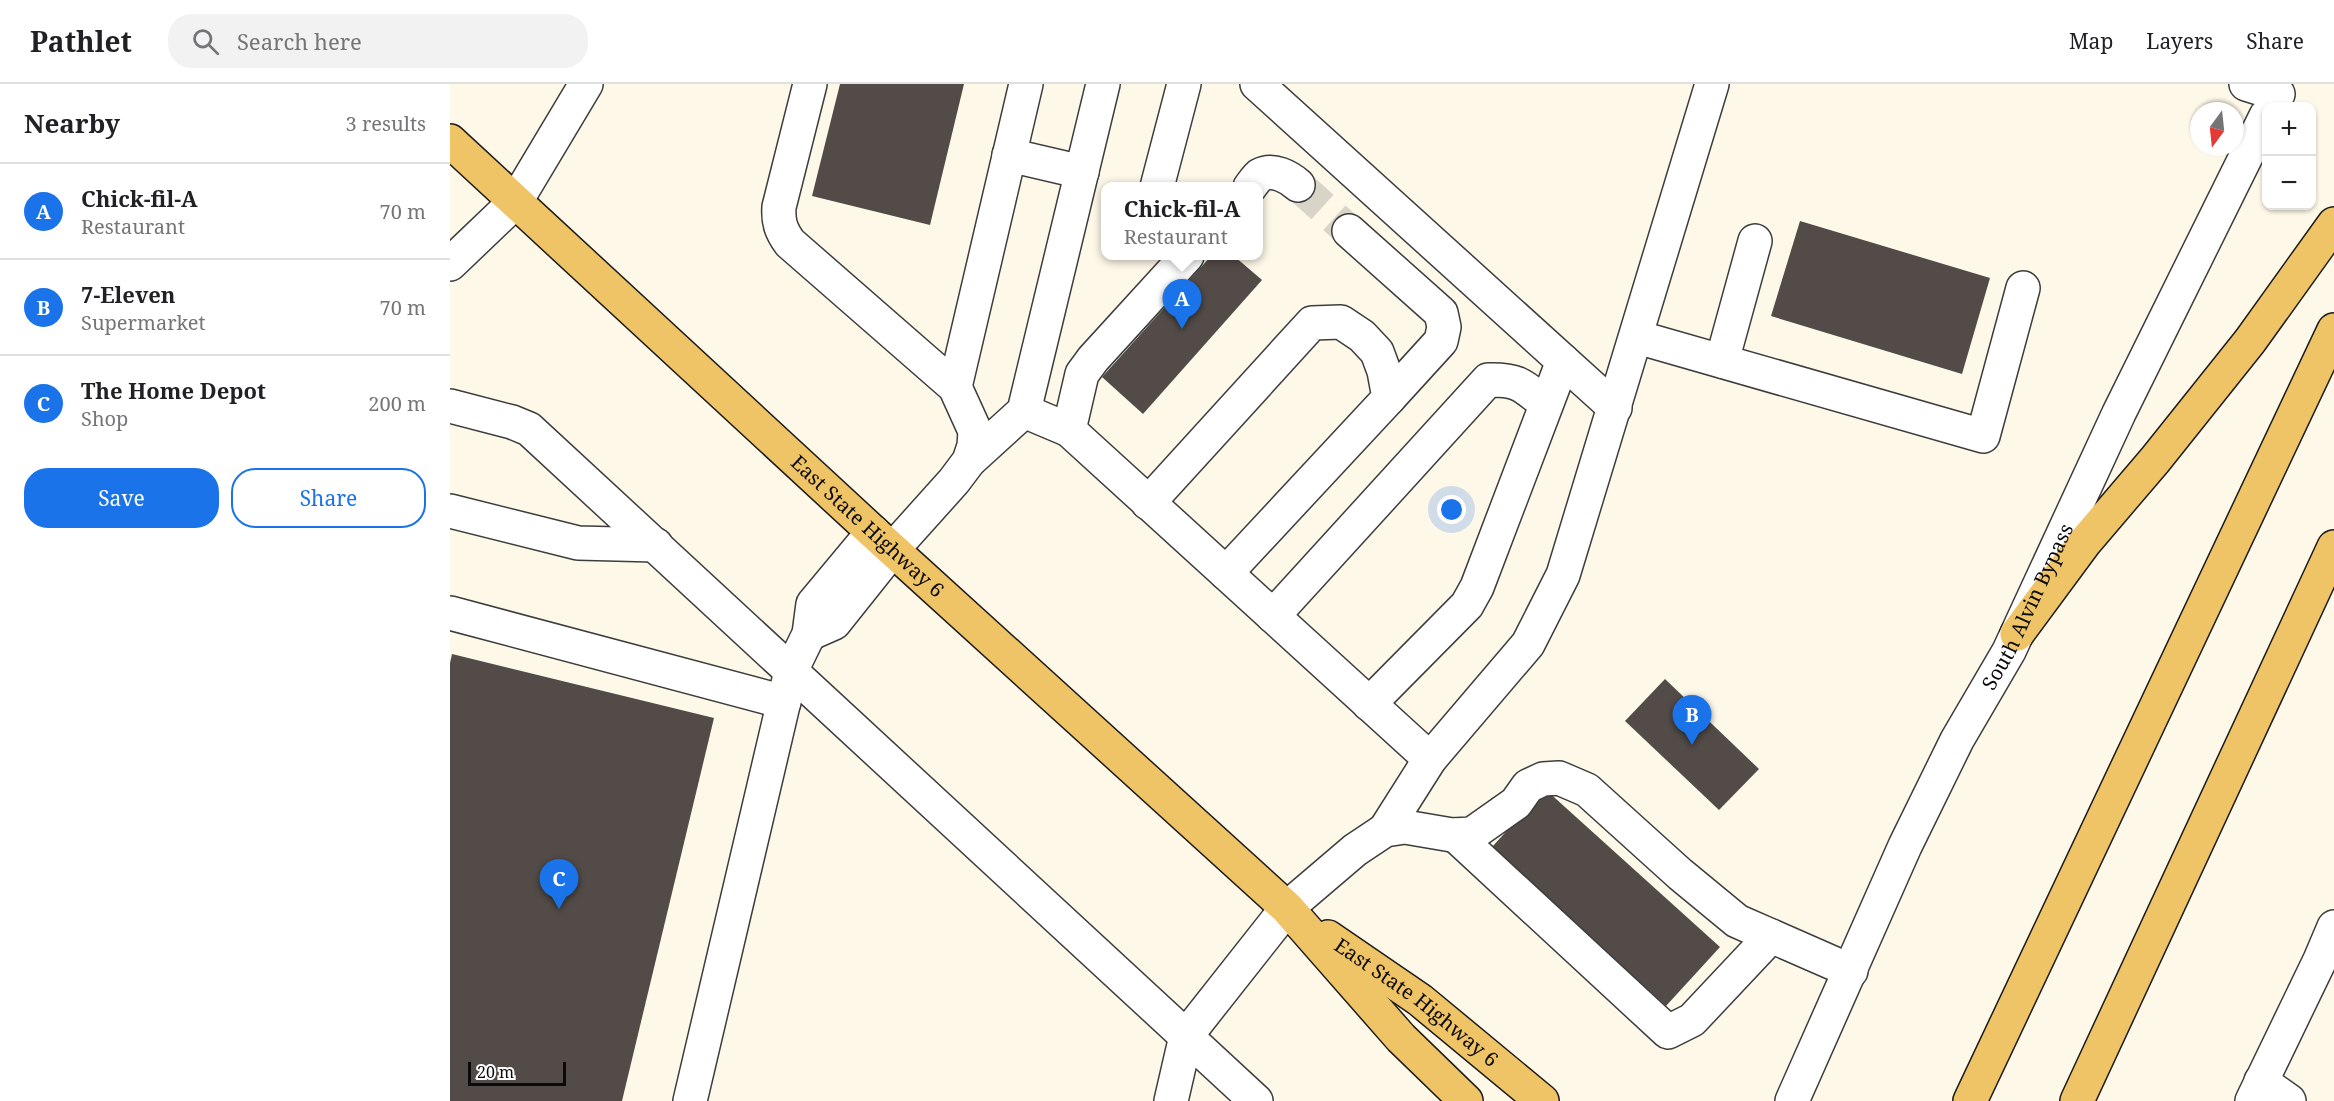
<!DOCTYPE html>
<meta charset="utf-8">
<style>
:root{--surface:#fff;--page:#f2f2f2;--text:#202124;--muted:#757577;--line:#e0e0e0;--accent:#1a73e8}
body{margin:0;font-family:"Noto Serif",serif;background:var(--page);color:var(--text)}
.controls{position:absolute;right:18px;top:18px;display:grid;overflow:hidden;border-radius:12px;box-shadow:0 2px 4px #0004}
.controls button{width:54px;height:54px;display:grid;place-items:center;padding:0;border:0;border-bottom:2px solid var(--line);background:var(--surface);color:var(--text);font:30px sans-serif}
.compass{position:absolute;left:1740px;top:18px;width:54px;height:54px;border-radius:50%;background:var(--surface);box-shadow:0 2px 4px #0004;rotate:195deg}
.scale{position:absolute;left:18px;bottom:15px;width:98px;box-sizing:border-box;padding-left:6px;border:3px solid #0a0a0a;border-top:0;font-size:16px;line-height:21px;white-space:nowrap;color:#0a0a0a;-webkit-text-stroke:4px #fff;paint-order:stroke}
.you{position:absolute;left:1002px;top:426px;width:21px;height:21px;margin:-15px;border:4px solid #fff;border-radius:50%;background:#1a73e8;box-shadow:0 0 0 9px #1a73e833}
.badge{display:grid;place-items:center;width:39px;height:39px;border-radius:50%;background:var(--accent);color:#fff;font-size:20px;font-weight:700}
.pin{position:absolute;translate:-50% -50px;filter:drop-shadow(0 2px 3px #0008)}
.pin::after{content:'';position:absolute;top:32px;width:21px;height:18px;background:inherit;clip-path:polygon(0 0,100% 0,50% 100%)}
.popup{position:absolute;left:651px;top:98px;width:162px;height:78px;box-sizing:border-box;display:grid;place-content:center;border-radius:12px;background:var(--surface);filter:drop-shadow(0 2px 4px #0005);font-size:20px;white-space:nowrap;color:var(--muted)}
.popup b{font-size:22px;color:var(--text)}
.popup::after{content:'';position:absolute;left:50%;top:100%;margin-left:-12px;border:12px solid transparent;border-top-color:var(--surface)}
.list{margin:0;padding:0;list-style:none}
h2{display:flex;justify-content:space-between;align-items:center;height:78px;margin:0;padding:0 24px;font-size:26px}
h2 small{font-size:20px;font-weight:400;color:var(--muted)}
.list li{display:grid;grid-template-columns:39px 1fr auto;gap:18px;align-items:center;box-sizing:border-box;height:96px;padding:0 24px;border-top:2px solid var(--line)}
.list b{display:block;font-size:22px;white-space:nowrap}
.list p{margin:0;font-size:20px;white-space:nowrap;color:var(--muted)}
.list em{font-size:20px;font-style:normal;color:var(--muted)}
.actions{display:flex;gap:12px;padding:18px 24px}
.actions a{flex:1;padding:14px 0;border:2px solid var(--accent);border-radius:24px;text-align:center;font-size:21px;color:var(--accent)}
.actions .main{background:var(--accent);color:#fff}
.icon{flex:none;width:33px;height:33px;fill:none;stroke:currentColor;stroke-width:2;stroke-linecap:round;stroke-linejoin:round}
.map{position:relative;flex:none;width:1884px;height:1017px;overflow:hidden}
header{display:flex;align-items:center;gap:36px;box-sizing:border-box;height:84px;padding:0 30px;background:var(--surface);border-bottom:2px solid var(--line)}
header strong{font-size:28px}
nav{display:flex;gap:33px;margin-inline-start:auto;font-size:21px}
.search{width:420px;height:54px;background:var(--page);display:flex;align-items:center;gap:15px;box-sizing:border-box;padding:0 21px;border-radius:24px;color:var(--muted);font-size:22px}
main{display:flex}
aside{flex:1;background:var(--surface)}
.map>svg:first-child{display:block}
</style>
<header>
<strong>Pathlet</strong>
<div class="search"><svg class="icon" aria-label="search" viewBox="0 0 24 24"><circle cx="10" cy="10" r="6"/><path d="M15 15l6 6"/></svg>Search here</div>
<nav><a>Map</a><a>Layers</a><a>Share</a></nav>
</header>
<main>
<aside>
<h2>Nearby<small>3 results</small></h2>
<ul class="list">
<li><span class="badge">A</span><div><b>Chick-fil-A</b><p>Restaurant</p></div><em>70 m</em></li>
<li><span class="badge">B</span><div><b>7-Eleven</b><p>Supermarket</p></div><em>70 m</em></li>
<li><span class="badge">C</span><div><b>The Home Depot</b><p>Shop</p></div><em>200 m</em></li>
</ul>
<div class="actions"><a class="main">Save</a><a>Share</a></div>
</aside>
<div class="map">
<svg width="1884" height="1017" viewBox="0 0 1884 1017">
<rect width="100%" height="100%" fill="#fef8e9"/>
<!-- building -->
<g fill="#524b47">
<polygon points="390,0 514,0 480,141 362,112"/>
<polygon points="1350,137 1540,194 1512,290 1321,232"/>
<polygon points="761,172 784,172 812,196 693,330 652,293"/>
<polygon points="2,570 264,634 172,1017 0,1017 0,579"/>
<polygon points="1215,595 1309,685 1269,726 1175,637"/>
<polygon points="1095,705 1270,863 1216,922 1042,763"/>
</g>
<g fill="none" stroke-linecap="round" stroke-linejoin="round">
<!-- minor-tunnel -->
<polyline stroke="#d9d4c8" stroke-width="33" stroke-dasharray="33 16" stroke-linecap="butt" points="848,101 899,147"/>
<!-- minor casing -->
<g stroke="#3d3d3d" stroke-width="36">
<g id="minor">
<polyline points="807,0 1165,324"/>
<polyline points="1796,0 1828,10"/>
<polyline points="559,71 632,88"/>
<polyline points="707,103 734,0"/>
<path d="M800,103C803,99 807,93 810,91C823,84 839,93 848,101"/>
<polyline points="899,147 991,229 994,243 991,257 939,314"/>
<polyline points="0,180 66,117 136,0"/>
<polyline points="1187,253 1533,352 1573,204"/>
<polyline points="1272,277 1305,157"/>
<polyline points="505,303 576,0"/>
<polyline points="0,322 62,338 79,345 806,1017"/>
<polyline points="574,327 619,346 980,675"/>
<polyline points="619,346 632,290 643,275 737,172"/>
<polyline points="519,377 574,327 653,0"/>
<polyline points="698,419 862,239 891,238 912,252 927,268 934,287 939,314 776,489"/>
<polyline points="0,427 128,459 206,461"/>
<polyline points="0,529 334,618"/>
<path d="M823,532L1038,296C1069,295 1073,302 1096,320"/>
<path d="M359,550L384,539L443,465L504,397L519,377L524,362L525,347L505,303L340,159C331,147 328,138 329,123L360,0"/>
<polyline points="919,620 1017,521 1027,503 1113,277"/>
<polyline points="935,746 980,675 1078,560 1113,491 1262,0"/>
<polyline points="1005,751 1218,948 1242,936 1321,852"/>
<polyline points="1811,997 1839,1017"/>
<polyline points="240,1017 341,587 359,550 363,520 423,448"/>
<polyline points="721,1017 736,952 837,824 905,766 935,746 955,743 1002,751 1022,750 1066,719 1078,702 1093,695 1109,694 1137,706 1230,790 1287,837 1401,887"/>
<path id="s1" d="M1342,1017L1455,762L1507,656L1559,567L1669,329L1816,32"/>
<polyline points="1802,1017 1870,876 1884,843"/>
</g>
</g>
<!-- major casing -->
<g stroke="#1b1b1b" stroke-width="36">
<g id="major">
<path id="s2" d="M0,57L423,448L837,824L951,954L1016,1017"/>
<polyline points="1567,550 1635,458 1705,376 1800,257 1884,140"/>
<path id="s3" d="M878,853L970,916L1092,1017"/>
<polyline points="1520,1017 1884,246"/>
<polyline points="1627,1017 1884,463"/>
</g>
</g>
<!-- minor -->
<use href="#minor" stroke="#fff" stroke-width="33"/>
<!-- major -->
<use href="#major" stroke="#efc467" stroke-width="33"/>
</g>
<g text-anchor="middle" stroke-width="6" stroke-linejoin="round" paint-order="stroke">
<!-- street labels -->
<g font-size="20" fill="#0a0a0a" stroke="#fff">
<text dy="7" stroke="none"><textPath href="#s2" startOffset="568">East State Highway 6</textPath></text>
<text dy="7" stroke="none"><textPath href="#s1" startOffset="548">South Alvin Bypass</textPath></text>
<text dy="7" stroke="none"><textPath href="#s3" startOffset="110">East State Highway 6</textPath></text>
</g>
</g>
</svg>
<div class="controls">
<button>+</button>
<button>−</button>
</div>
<svg class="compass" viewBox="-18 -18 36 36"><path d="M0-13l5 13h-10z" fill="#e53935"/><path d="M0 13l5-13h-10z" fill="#757577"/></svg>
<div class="scale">20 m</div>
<div class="you"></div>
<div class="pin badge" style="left:732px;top:245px">A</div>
<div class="popup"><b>Chick-fil-A</b>Restaurant</div>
<div class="pin badge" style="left:1242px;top:661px">B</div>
<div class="pin badge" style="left:109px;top:825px">C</div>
</div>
</main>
